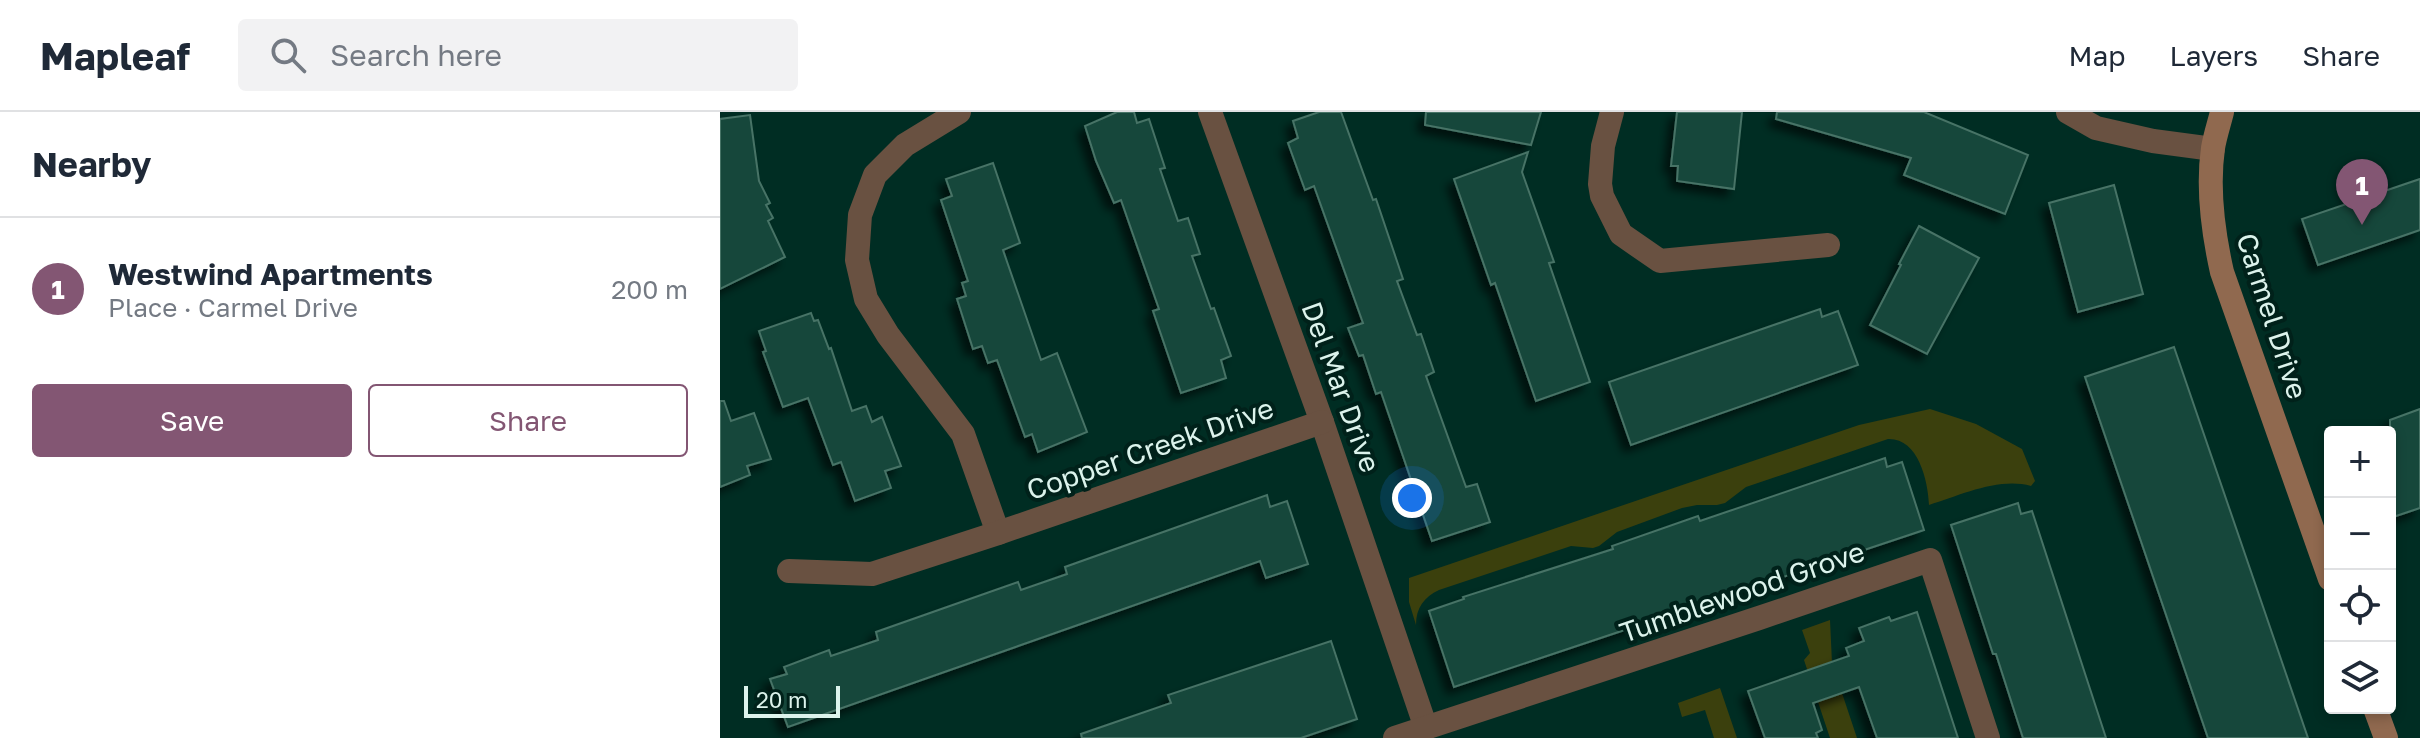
<!DOCTYPE html>
<meta charset="utf-8">
<style>
:root{--surface:#fff;--page:#f2f2f3;--text:#1f2937;--muted:#747a83;--line:#e0e1e3;--accent:#835673}
body{margin:0;font-family:"Golos Text",sans-serif;background:var(--page);color:var(--text)}
.controls{position:absolute;right:24px;bottom:24px;display:grid;overflow:hidden;border-radius:8px;box-shadow:0 4px 12px #0003}
.controls button{width:72px;height:72px;display:grid;place-items:center;padding:0;border:0;border-bottom:2px solid var(--line);background:var(--surface);color:var(--text);font:40px sans-serif}
.scale{position:absolute;left:24px;bottom:20px;width:96px;box-sizing:border-box;padding-left:8px;border:4px solid #dcf3ec;border-top:0;font-size:22px;line-height:28px;white-space:nowrap;color:#dcf3ec;-webkit-text-stroke:6px #00211a;paint-order:stroke}
.you{position:absolute;left:692px;top:386px;width:28px;height:28px;margin:-20px;border:6px solid #fff;border-radius:50%;background:#1a73e8;box-shadow:0 0 0 12px #1a73e833}
.badge{display:grid;place-items:center;width:52px;height:52px;border-radius:50%;background:var(--accent);color:#fff;font-size:26px;font-weight:700}
.pin{position:absolute;translate:-50% -66px;filter:drop-shadow(0 2px 4px #0008)}
.pin::after{content:'';position:absolute;top:42px;width:28px;height:24px;background:inherit;clip-path:polygon(0 0,100% 0,50% 100%)}
.list{margin:0;padding:0;list-style:none}
h2{display:flex;justify-content:space-between;align-items:center;height:104px;margin:0;padding:0 32px;font-size:34px}
h2 small{font-size:26px;font-weight:400;color:var(--muted)}
.list li{display:grid;grid-template-columns:52px 1fr auto;gap:24px;align-items:center;box-sizing:border-box;height:144px;padding:0 32px;border-top:2px solid var(--line)}
.list b{display:block;font-size:30px;white-space:nowrap}
.list p{margin:0;font-size:26px;white-space:nowrap;color:var(--muted)}
.list em{font-size:26px;font-style:normal;color:var(--muted)}
.actions{display:flex;gap:16px;padding:24px 32px}
.actions a{flex:1;padding:18px 0;border:2px solid var(--accent);border-radius:8px;text-align:center;font-size:28px;color:var(--accent)}
.actions .main{background:var(--accent);color:#fff}
.icon{flex:none;width:44px;height:44px;fill:none;stroke:currentColor;stroke-width:2;stroke-linecap:round;stroke-linejoin:round}
.map{position:relative;flex:none;width:1700px;height:626px;overflow:hidden}
header{display:flex;align-items:center;gap:48px;box-sizing:border-box;height:112px;padding:0 40px;background:var(--surface);border-bottom:2px solid var(--line)}
header strong{font-size:38px}
nav{display:flex;gap:44px;margin-inline-start:auto;font-size:28px}
.search{width:560px;height:72px;background:var(--page);display:flex;align-items:center;gap:20px;box-sizing:border-box;padding:0 28px;border-radius:8px;color:var(--muted);font-size:30px}
main{display:flex}
aside{flex:1;background:var(--surface)}
.map>svg:first-child{display:block}
</style>
<header>
<strong>Mapleaf</strong>
<div class="search"><svg class="icon" aria-label="search" viewBox="0 0 24 24"><circle cx="10" cy="10" r="6"/><path d="M15 15l6 6"/></svg>Search here</div>
<nav><a>Map</a><a>Layers</a><a>Share</a></nav>
</header>
<main>
<aside>
<h2>Nearby<small></small></h2>
<ul class="list">
<li><span class="badge">1</span><div><b>Westwind Apartments</b><p>Place · Carmel Drive</p></div><em>200 m</em></li>
</ul>
<div class="actions"><a class="main">Save</a><a>Share</a></div>
</aside>
<div class="map">
<svg width="1700" height="626" viewBox="0 0 1700 626">
<defs>
<filter id="shadow"><feDropShadow dx="-7" dy="7" stdDeviation="4" flood-color="#0009"/></filter>
</defs>
<rect width="100%" height="100%" fill="#002d23"/>
<!-- green -->
<g fill="#3b400d">
<path d="M1210,297L1256,312L1302,337L1315,369L1311,374C1279,365 1241,383 1209,393C1208,368 1198,326 1168,327L1026,375L1005,391L997,393H977L962,396L897,420L879,434L873,436L851,434L719,478C704,485 696,496 696,513L689,490V466L1139,313Z"/>
<polygon points="1110,508 1112,551 1137,626 1110,626 1084,548 1090,541 1082,518"/>
<polygon points="1000,576 1017,626 994,626 985,598 962,605 958,591"/>
</g>
<!-- building -->
<g fill="#17463b" stroke="#477366" stroke-width="2" filter="url(#shadow)">
<polygon points="397,0 414,0 417,11 429,7 445,56 440,57 458,109 468,106 480,142 472,144 491,197 494,196 511,244 501,248 506,266 461,281 433,199 439,197 401,88 394,91 376,49 365,14"/>
<polygon points="599,0 621,0 653,88 656,87 683,167 677,169 697,223 701,222 714,260 706,264 746,375 757,372 770,410 712,429 661,280 656,282 643,243 639,244 628,216 643,211 594,74 585,78 568,31 578,26 573,9"/>
<polygon points="706,0 821,0 811,33 705,13"/>
<polygon points="957,0 1022,0 1014,77 957,69 958,54 951,54"/>
<polygon points="1057,0 1204,0 1308,43 1285,102 1184,63 1191,46 1056,7"/>
<polygon points="30,3 39,69 50,91 46,93 53,106 48,109 65,145 0,177 0,7"/>
<polygon points="808,40 802,60 834,150 829,151 870,270 816,289 775,171 771,173 734,67"/>
<polygon points="273,51 300,131 283,138 321,248 337,241 367,320 318,340 312,322 305,325 277,248 268,251 262,234 253,237 237,187 246,184 242,171 248,169 221,88 232,84 226,67"/>
<polygon points="1700,67 1700,118 1598,153 1582,107"/>
<polygon points="1394,73 1423,182 1358,200 1329,91"/>
<polygon points="1199,114 1259,146 1207,242 1150,213 1181,153 1179,152"/>
<polygon points="1100,197 1102,205 1118,199 1138,253 911,333 889,270"/>
<polygon points="91,201 94,209 98,208 109,237 111,236 132,299 146,294 152,310 162,305 181,354 165,359 171,376 135,389 121,350 113,353 88,286 63,295 43,240 46,239 39,219"/>
<polygon points="1454,235 1588,626 1488,626 1365,265"/>
<polygon points="0,289 4,289 11,309 34,301 51,347 27,354 30,363 0,375"/>
<polygon points="1700,297 1700,396 1670,406 1670,308"/>
<polygon points="1165,346 1167,355 1182,350 1204,418 734,575 709,499 744,487 743,485 893,437 892,434 978,404 980,409"/>
<polygon points="547,383 550,395 567,389 588,452 546,466 540,449 68,615 50,567 67,562 64,555 109,538 111,544 158,528 156,520 298,470 301,478 347,462 345,455"/>
<polygon points="1298,391 1301,402 1312,399 1386,626 1303,626 1276,542 1273,542 1231,413"/>
<polygon points="1197,500 1238,626 1157,626 1139,575 1093,591 1102,618 1096,621 1098,626 1045,626 1028,579 1129,544 1126,536 1144,529 1139,516 1169,505 1171,509"/>
<polygon points="611,529 637,607 581,626 362,626 361,622 451,591 448,583"/>
</g>
<g fill="none" stroke-linecap="round" stroke-linejoin="round">
<!-- street -->
<g stroke="#695141" stroke-width="24">
<polyline points="239,0 185,33 155,63 140,103 137,148 146,187 168,223 243,322 278,421"/>
<polyline points="490,0 602,310 706,616"/>
<polyline points="892,0 883,34 880,72 882,84 901,122 940,149 1108,133"/>
<polyline points="1348,0 1376,16 1433,29 1493,37"/>
<polyline points="69,459 152,462 278,421 602,310"/>
<polyline points="675,626 1039,506 1210,448 1268,626"/>
</g>
<!-- secondary -->
<g stroke="#90694f" stroke-width="24">
<path d="M1502,0C1499,12 1495,24 1493,36C1487,78 1493,120 1502,160L1610,467"/>
<polyline points="1655,596 1666,626"/>
</g>
</g>
<g text-anchor="middle" stroke-width="8" stroke-linejoin="round" paint-order="stroke">
<!-- street labels -->
<g font-size="28" fill="#dcf3ec" stroke="#00211a">
<text transform="translate(1552 204) rotate(72)" y="10">Carmel Drive</text>
<text transform="translate(621 275) rotate(70)" y="10">Del Mar Drive</text>
<text transform="translate(430 337) rotate(-19)" y="10">Copper Creek Drive</text>
<text transform="translate(1022 480) rotate(-19)" y="10">Tumblewood Grove</text>
</g>
</g>
</svg>
<div class="controls">
<button>+</button>
<button>−</button>
<button><svg class="icon" aria-label="locate" viewBox="0 0 24 24"><circle cx="12" cy="12" r="6"/><path d="M12 2v4M12 18v4M2 12h4M18 12h4"/></svg></button>
<button><svg class="icon" aria-label="layers" viewBox="0 0 24 24"><path d="M12 4l9 5-9 5-9-5zM3 14l9 5 9-5"/></svg></button>
</div>
<div class="scale">20 m</div>
<div class="you"></div>
<div class="pin badge" style="left:1642px;top:113px">1</div>
</div>
</main>
